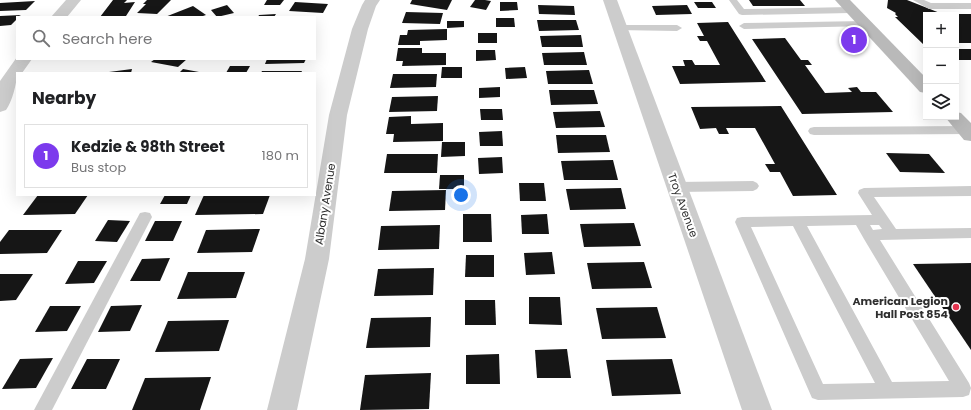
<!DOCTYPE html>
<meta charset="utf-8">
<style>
:root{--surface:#fff;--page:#f2f2f2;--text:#202124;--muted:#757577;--line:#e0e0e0;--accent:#7c3aed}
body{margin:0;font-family:Poppins,sans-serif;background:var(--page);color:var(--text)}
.controls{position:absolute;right:12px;top:12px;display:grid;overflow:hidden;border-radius:0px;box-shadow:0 4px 16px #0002}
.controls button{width:36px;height:36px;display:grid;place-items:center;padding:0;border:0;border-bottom:1px solid var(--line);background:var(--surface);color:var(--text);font:20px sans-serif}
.you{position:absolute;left:461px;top:195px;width:14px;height:14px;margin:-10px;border:3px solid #fff;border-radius:50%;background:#1a73e8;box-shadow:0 0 0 6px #1a73e833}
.badge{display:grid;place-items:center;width:26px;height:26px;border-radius:50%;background:var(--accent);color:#fff;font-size:13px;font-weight:700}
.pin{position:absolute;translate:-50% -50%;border:2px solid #fff;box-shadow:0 1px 4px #0006}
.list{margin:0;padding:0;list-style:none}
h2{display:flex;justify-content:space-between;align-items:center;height:52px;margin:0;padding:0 16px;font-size:17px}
h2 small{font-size:13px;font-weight:400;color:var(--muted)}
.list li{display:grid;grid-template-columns:26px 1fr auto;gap:12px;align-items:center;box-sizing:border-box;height:64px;margin:0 8px 8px;padding:0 8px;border:1px solid var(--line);border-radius:0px}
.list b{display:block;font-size:15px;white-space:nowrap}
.list p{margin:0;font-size:13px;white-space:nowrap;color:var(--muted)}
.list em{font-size:13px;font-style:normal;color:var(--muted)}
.icon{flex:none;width:22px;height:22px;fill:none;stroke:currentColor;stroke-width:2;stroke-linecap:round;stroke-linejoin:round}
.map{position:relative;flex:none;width:971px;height:410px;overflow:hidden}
.search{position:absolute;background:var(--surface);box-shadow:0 4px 16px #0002;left:16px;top:16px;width:300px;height:44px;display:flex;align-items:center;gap:10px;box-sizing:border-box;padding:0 14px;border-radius:0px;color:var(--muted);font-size:15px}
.panel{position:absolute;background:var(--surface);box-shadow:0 4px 16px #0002;left:16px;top:72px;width:300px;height:124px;border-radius:0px}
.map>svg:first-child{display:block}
</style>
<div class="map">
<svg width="971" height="410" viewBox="0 0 971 410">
<rect width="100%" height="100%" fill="#fff"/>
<!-- building -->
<g fill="#161616">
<polygon points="113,0 127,0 124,3 135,2 126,16 100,17"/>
<polygon points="147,0 171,0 157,14 137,13 146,4 143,4"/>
<polygon points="267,0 284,0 280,5 264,5"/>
<polygon points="412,0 452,0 447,10 410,4"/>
<polygon points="475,0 485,0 491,1 486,10 470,7"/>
<polygon points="749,0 800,0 805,6 753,6"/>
<polygon points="888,0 907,0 945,15 926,15 926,44 923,44 895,17 898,17 895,14 896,13 887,8"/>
<polygon points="35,1 26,10 0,11 0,3"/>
<polygon points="295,2 328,4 323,13 289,11"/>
<polygon points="500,2 517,2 518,10 500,11"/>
<polygon points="694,2 712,2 716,8 698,8"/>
<polygon points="227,5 234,13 217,17 211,10"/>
<polygon points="538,5 574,6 575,15 539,14"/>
<polygon points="687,5 692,14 656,15 652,6"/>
<polygon points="193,6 206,15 200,17 165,17"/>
<polygon points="406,12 443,13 440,24 402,23"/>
<polygon points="276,14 274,17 258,17 259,15"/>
<rect x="956" y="14" width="15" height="29"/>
<polygon points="21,15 17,17 17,19 11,25 0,26 0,16"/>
<polygon points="496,18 514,18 515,27 496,27"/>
<polygon points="537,20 576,20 579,30 539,31"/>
<polygon points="447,21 464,21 464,27 447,28"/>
<polygon points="728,22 766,82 680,84 672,66 685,66 683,60 692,60 695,65 720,65 707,41 700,41 697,36 704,36 697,23"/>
<polygon points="447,29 447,40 420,41 420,45 398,45 400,35 407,35 408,30"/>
<rect x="478" y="33" width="19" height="10"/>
<polygon points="581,35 583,47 542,47 540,36"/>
<polygon points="785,38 801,60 808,60 812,65 805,65 825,93 852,92 848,88 857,87 861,92 876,92 893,112 802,114 752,39"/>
<polygon points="398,48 422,48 422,53 446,53 446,65 402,66 403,61 396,61"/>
<rect x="956" y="49" width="15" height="11"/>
<polygon points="476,50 495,50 496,60 476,61"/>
<polygon points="584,52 587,65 544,65 542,53"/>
<polygon points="155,59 187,59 178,67 151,62"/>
<polygon points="267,59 306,59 304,63 265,64"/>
<polygon points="230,66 250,66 246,73 226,73"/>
<polygon points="442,67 462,67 462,78 441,78"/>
<polygon points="525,67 527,78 506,79 505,68"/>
<polygon points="132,69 131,73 109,73 109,72"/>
<polygon points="183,69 199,72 199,73 179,73"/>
<polygon points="589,70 593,84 548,84 546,71"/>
<polygon points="262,71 302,71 301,73 261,73"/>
<polygon points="393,74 437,74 436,87 390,88"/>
<polygon points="500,87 500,97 479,98 479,88"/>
<polygon points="549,90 594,90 598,104 551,105"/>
<polygon points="438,96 437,111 389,112 392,97"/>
<polygon points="781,106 837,195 793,196 780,172 770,172 765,164 775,164 755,128 726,128 729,134 719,134 716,128 700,129 691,107"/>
<polygon points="480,109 502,109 503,120 481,120"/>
<polygon points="600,111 605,127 556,128 553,112"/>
<polygon points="411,116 411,124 443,123 443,141 393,142 394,134 386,134 389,117"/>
<polygon points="502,131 503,146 480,146 479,132"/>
<polygon points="556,135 606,135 610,152 558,153"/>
<polygon points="442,142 465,142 465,156 441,157"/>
<polygon points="886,153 929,154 945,173 900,172"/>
<polygon points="387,154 438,154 437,173 384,173"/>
<polygon points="502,157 503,173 479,174 478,158"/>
<polygon points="613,160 618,180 564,180 561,161"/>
<polygon points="440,175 464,175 464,189 439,189"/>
<polygon points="519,183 544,183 546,201 520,201"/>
<polygon points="621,188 626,209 570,210 566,189"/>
<polygon points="446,190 445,210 389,211 392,191"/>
<polygon points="38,195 88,195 75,214 23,215"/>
<polygon points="165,195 191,195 187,204 160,204"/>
<polygon points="204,195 270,195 263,214 195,215"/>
<polygon points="463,214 491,214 492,242 463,242"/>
<polygon points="547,214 549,234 522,234 521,215"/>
<polygon points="108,220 130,221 117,242 95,241"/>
<polygon points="155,221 182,221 173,241 145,241"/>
<polygon points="634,223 641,246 584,247 580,224"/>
<polygon points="440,225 439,249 378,250 381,226"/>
<polygon points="260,229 252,252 197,253 206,230"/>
<polygon points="9,230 62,230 47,253 0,254 0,242"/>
<polygon points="552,252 555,274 526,275 524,253"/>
<polygon points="466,255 494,255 494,277 465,277"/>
<polygon points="170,258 160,281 130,281 142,259"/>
<polygon points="78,261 107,261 94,283 65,284"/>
<polygon points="644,262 652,288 592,289 587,263"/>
<polygon points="971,263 971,350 913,264"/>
<polygon points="434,268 433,295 374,296 378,269"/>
<polygon points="188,272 245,272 236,298 177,299"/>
<polygon points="0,274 33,274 16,300 0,301"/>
<polygon points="529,297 560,297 562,325 529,324"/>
<polygon points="465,300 495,300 496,325 465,325"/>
<polygon points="142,305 130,331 98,332 111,306"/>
<polygon points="50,306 81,306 67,331 35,332"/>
<polygon points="657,307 666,338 602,339 596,308"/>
<polygon points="431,317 430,347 366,348 371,318"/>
<polygon points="229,320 219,351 155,352 168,321"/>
<polygon points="567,349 571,378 537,378 535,350"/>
<polygon points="499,354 500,384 466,384 466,355"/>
<polygon points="53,358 36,388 2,389 20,359"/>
<polygon points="87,359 120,359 106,389 71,389"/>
<polygon points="672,359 681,394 612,396 606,360"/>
<polygon points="431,373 429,409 360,410 365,375"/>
<polygon points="211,377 200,410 132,410 145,378"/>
</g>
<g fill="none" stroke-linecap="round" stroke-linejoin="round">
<!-- lane -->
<g fill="#ccc" fill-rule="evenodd">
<polygon points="729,0 737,0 744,9 851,7 855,10 851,13 742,15 739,14"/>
<polygon points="913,0 924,0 931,3 971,3 971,9 929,9"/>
<polygon points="865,21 868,22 870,24 868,26 744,29 739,26 744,23"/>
<polygon points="619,25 677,25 682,28 677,31 616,30 614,28 616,26"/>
<polygon points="971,126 971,134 814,135 810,134 808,131 810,128 814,127"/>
<polygon points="753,181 757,183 759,186 757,189 753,191 677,192 673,190 671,187 673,184 677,182"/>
<path d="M971,186V196L874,197L896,229L971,228V238L880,240L969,383L971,388L969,395L963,397L818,400L812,398L735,222L737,218L742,217L872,215L858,193L859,190L864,188ZM856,225L864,239L949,381L892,382L807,226ZM870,225H879L882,229L873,230ZM793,226L875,383L823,384L751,227Z"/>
<polygon points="145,212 150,213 152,217 52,410 34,410 140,213"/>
</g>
<!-- street -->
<g fill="#ccc" fill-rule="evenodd">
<polygon points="66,0 81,0 67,17 51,17"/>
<polygon points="365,0 380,0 376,6 368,29 347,115 329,259 297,410 267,410 305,259 329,115 352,29 362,5"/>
<polygon points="603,0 617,0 772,410 742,410"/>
<path d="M17,57V59H32L22,73H17C17,83 12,102 6,110L0,112V81Z"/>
</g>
<!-- secondary -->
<g fill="#b9b9b9" fill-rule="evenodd">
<polygon points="835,0 850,0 926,78 926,93 920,92"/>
<polygon points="956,112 961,113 971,123 971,141 964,140 945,117 956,117"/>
</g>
</g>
<!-- markers -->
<circle fill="#e3344f" stroke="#fff" stroke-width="1.5" cx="956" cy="307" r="4"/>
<g text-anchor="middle" stroke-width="4" stroke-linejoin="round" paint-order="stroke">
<!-- street labels -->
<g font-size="11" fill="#2f2f2f" stroke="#fff">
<text transform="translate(325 204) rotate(-81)" y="4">Albany Avenue</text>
<text transform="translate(683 205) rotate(70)" y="4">Troy Avenue</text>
</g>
<!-- poi labels -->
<g font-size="11" font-weight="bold" fill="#2f2f2f" stroke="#fff" text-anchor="end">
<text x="948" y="305">American Legion<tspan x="948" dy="13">Hall Post 854</tspan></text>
</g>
</g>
</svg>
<div class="controls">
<button>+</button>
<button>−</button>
<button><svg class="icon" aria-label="layers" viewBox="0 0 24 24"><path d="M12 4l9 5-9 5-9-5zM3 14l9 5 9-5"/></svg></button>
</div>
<div class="you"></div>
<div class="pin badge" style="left:854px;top:40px">1</div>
<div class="search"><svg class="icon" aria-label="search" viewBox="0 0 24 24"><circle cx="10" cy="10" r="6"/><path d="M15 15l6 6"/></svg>Search here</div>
<section class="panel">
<h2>Nearby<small></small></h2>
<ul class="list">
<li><span class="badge">1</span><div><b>Kedzie &amp; 98th Street</b><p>Bus stop</p></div><em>180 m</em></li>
</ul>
</section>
</div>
